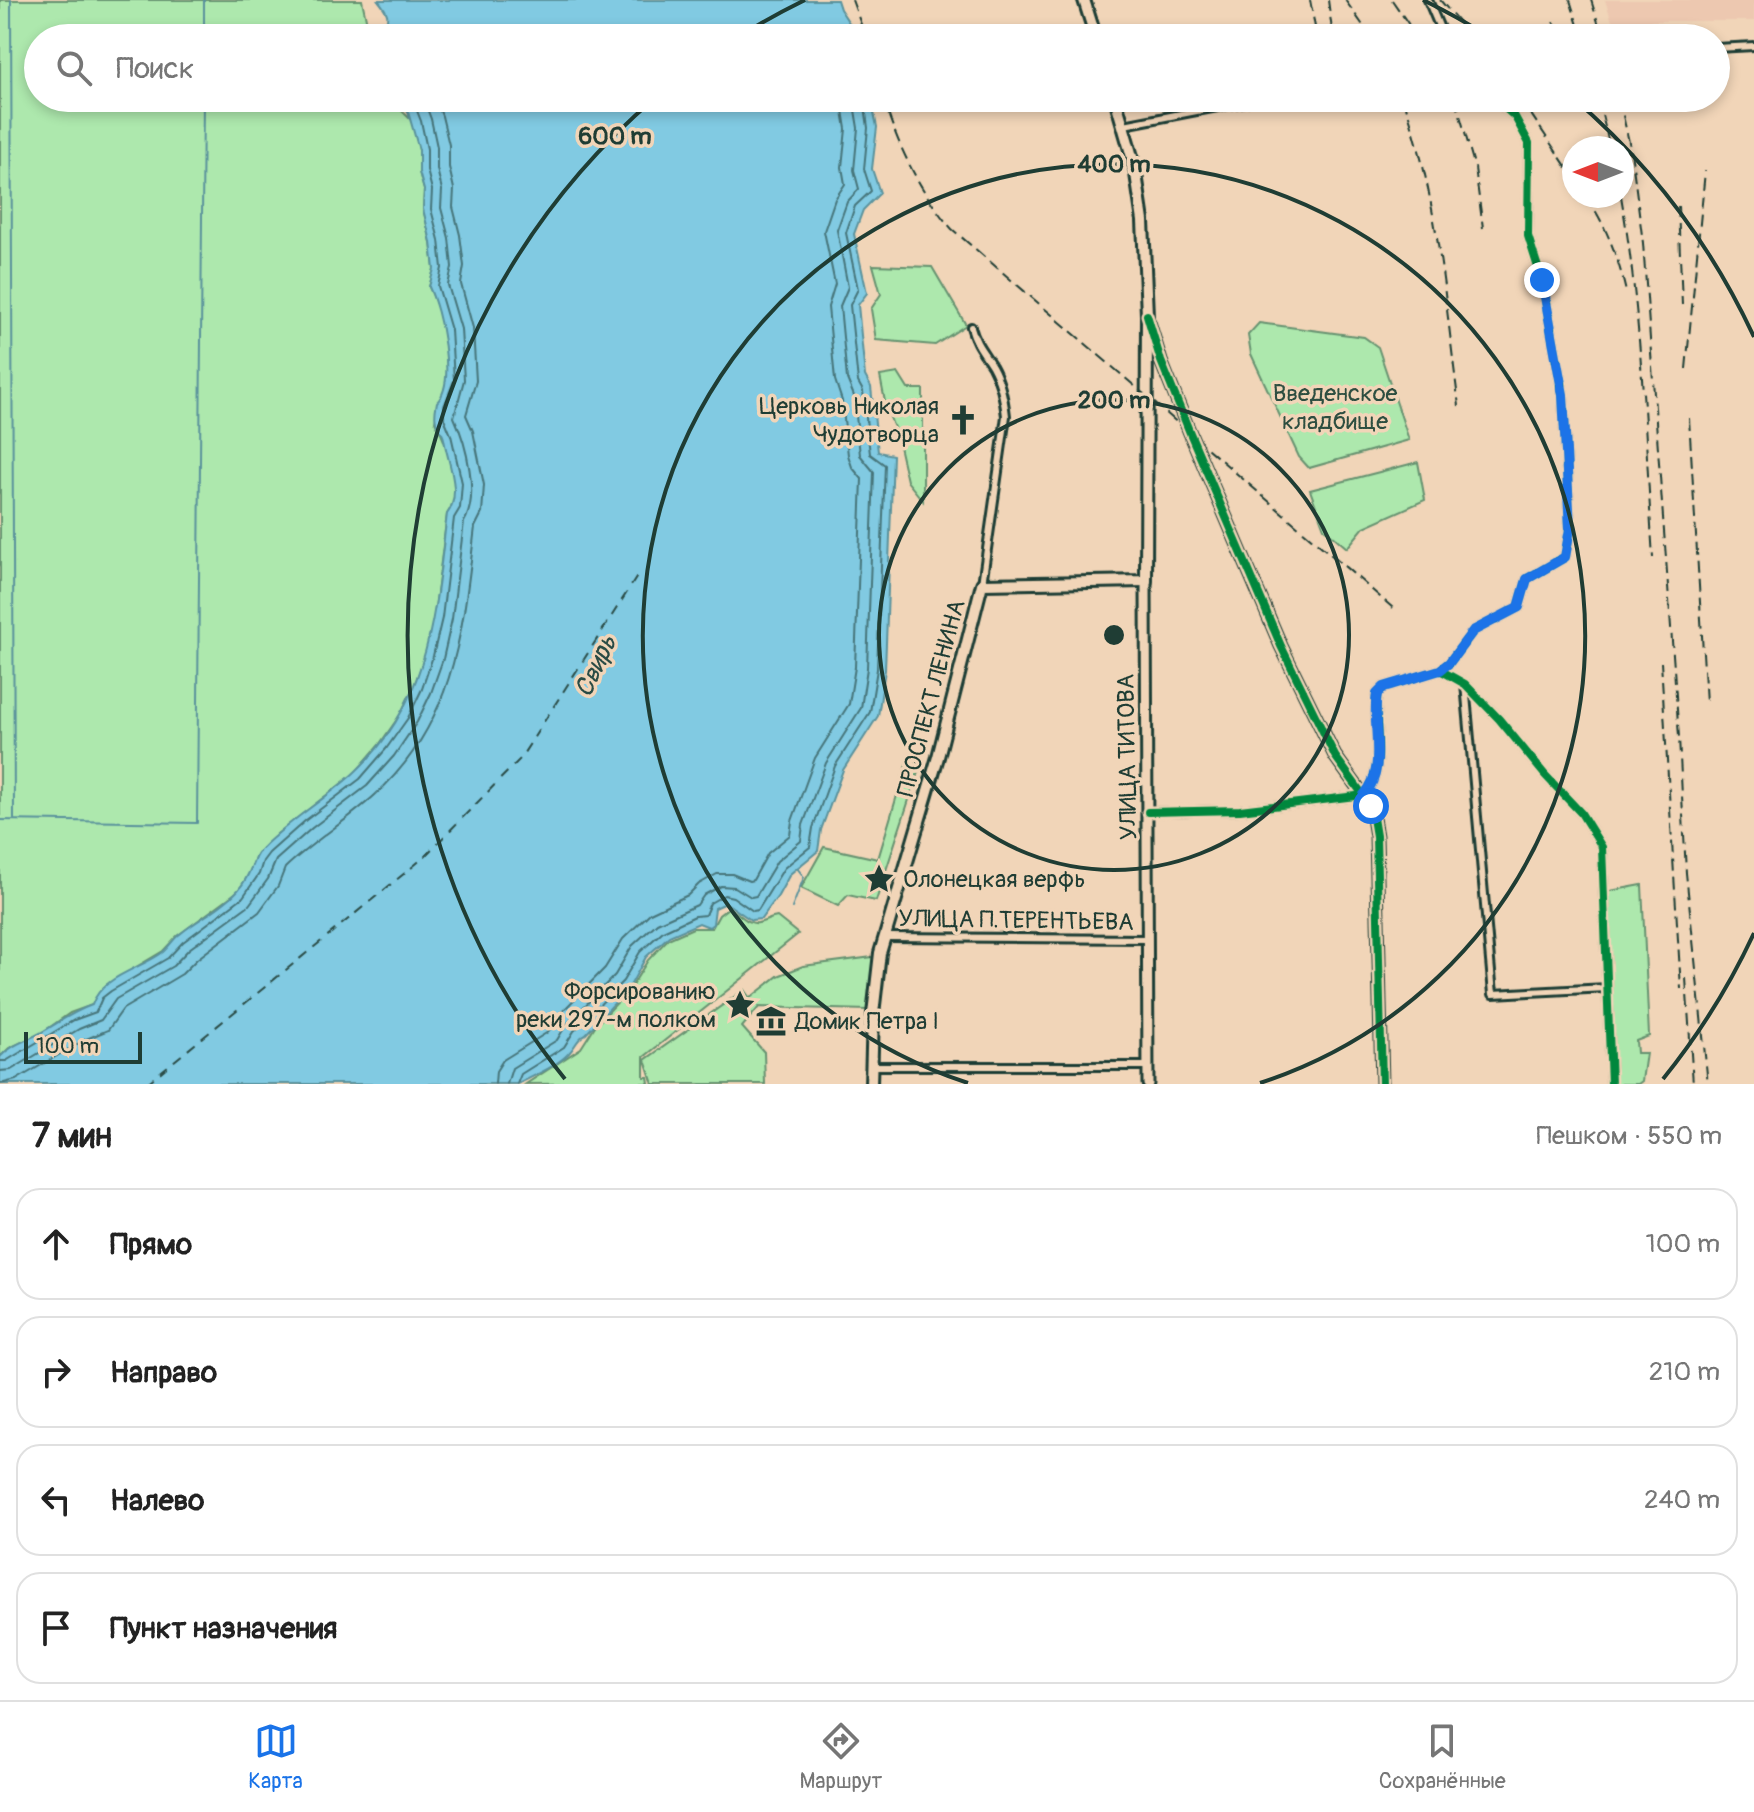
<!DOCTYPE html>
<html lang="ru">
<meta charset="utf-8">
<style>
:root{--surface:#fff;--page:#f2f2f2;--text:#222;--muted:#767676;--line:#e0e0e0;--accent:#1a73e8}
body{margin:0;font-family:Pangolin,sans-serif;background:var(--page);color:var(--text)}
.compass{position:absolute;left:1562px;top:136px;width:72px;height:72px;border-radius:50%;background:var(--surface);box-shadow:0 4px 12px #0003;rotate:270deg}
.scale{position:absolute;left:24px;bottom:20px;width:118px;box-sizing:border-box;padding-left:8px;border:4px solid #1f3d34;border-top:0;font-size:22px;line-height:28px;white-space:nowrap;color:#1f3d34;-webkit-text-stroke:6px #f1d5b8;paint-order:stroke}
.stop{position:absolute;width:24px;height:24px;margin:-18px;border:6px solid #1a73e8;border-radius:50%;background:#fff}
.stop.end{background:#1a73e8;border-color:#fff;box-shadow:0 2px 8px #0008}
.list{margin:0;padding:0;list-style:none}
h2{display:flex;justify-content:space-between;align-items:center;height:104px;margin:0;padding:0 32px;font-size:34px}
h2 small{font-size:26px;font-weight:400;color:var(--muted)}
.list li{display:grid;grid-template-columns:52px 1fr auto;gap:24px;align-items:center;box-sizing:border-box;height:112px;margin:0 16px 16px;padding:0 16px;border:2px solid var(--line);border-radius:24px}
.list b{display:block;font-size:30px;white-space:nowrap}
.list em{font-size:26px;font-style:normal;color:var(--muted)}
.icon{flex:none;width:44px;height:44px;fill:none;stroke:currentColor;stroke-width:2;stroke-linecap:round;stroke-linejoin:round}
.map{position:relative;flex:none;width:1754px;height:1084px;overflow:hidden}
.search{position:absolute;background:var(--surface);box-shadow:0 4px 12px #0003;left:24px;right:24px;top:24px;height:88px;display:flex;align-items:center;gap:20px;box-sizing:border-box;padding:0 28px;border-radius:44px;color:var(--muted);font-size:30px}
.sheet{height:616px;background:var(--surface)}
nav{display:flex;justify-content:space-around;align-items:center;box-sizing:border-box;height:112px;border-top:2px solid var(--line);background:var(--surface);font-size:22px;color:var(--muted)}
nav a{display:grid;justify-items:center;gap:4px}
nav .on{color:var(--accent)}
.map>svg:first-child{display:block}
</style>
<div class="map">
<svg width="1754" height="1084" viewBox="0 0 1754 1084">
<rect width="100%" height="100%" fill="#f1d5b8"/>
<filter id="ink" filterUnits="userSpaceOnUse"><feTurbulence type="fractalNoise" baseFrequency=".0125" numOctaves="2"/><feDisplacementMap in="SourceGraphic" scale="16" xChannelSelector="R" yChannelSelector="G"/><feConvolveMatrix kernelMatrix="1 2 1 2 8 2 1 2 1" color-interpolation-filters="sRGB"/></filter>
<g filter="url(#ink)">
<!-- built -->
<polygon fill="#edc8b0" points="1605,0 1754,0 1754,21 1612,21"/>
<!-- green -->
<g fill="#ade8ad" stroke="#669270" stroke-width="2">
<path d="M0,0H362L370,38H38V98H398L400,109L413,122L419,150V172L424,190L423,209L431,242L434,269L429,287C441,310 450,357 446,383C443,395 439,408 435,421C447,444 465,491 447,514L434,617L426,654L414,686L400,715L379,745L355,773L277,834L255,858L253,869L238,891L177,936L163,951L106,985L92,1005L70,1013L43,1032L9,1048L0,1057Z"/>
<polygon points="873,265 932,267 966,325 935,345 876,340 871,309 881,294"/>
<polygon points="1259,323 1364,337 1378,347 1409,440 1309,468 1299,457 1251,354 1248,335"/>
<polygon points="898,373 908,389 923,389 923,501 907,481 896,433 886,407 880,376"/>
<polygon points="1418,462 1425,500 1364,527 1347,548 1324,528 1310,490"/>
<polygon points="907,762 920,766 876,901 848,895 838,906 801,888 824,847 878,859"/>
<polygon points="1642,885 1649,1036 1636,1041 1637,1053 1646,1053 1642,1081 1638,1084 1611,1084 1604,892"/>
<path d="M728,908C738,911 747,925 758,923C764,922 770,918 777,917L798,934L644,1057V1077H648L649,1083L526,1084L581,1048L595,1026L630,989L648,960L668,939L693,928H712L719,915Z"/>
<polygon points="873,957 868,1010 759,1007 742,1027 764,1052 765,1084 653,1084 645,1060 744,990 750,998 778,976 803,966"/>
</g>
<!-- water -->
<g fill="#81cae2" stroke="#5a929c" stroke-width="2">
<path d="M378,0H837L840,9L859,38H385C382,17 396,22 378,0Z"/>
<path d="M404,98H871L877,127L872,169L880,193L863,210L854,234L867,293L858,305L865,376L871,387L878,452L893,455L885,670L878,716L843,770L821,830L818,851L790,874L778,896L761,919L751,920L726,903L715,908L713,924L709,927L699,923L669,936L646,957L630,986L586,1034C577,1038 576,1046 569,1053C556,1067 535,1075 518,1084H0V1057C11,1045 26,1041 40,1033C58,1023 72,1012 92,1005C101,976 141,969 163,952C169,947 173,939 180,934C198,919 222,908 238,890C247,880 250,870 255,858C258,850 268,842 275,836C300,813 331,795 356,771C431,700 435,610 447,514C463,493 447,461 444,439C443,432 437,427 436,421C434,415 436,407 437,402C457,382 440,310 429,287L434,269L431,242L423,209L424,190L419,172V150Z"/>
</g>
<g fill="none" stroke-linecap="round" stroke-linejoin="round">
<!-- shore -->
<g stroke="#46757a" stroke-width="2">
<polyline points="0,1061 6,1061 74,1020 96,1012 102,998 111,991 168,958 183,942 243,897 259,874 263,861 269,853 306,820 360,779 386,749 408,718 422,689 433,656 442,618 454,518 460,508 462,483 451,435 444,418 444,406 454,380 451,330 438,286 442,268 439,240 431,209 432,190 427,170 427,149 421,121 412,98"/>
<path d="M0,1071L11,1070L79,1029L101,1020L116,999L173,966L189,949L249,905L268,879L276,860L312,828L367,786L394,756L417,722L431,693L443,659L452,619L464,522C480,496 466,443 454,417L464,380L461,329L448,285L452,267L449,238L441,208L442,190L437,169V147L431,119L423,98"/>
<path d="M0,1084L16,1080L84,1040L108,1030L123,1009L182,974L197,959L259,912L278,886L285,868C313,841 347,821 375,795C456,722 463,627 475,527L482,513L484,485L473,431L466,415L476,381L473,328L461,284L464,266L460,235L453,207L454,189L449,167V145L442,116L435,98"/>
<polyline points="495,1084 496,1071 503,1060 548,1032 557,1017 605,968 623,939 650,913 688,895 699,884 717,874 732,874 749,881 753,880 768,853 790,835 792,821 815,758 849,704 855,667 862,479 852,467 848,455 842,401 835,380 828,307 835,284 824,231 835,199 845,184 842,167 846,129 841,98"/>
<polyline points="507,1084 512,1068 557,1040 566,1025 615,975 632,946 657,923 697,905 704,895 721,886 735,887 751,897 756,896 777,861 801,841 803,825 826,763 861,708 867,668 874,472 860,455 854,396 847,379 840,306 848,287 837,230 847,202 859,189 854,170 858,128 853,98"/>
<polyline points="517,1084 521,1074 564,1047 574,1031 623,981 640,952 663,931 695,916 705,915 710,903 724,895 733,897 753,911 758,910 784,868 810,847 813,828 835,766 870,712 877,669 885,465 870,454 863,391 858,382 850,305 858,289 846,233 855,206 871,191 864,169 868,128 864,98"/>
</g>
<!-- stream -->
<g stroke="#5a929c" stroke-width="2">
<polyline points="11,0 14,819"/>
<polyline points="204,38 204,0"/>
<polyline points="0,820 197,823 203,98"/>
<polyline points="792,908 804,877 797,868"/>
</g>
<!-- ferry -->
<polyline stroke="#294b45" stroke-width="2" stroke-dasharray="10 8" stroke-linecap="butt" points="146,1084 422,859 520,759 638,575"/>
<!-- street casing -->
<g stroke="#1f3d34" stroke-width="12">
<g id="street">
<polyline points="1428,0 1444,38"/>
<polyline points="1716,48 1754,46"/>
<polyline points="1124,125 1264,98"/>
<path d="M971,327C976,345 983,351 992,366C1001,382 1004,398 1006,416L982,584"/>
<polyline points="1440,670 1449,663 1473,631 1519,607 1527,579 1565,557 1570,529 1563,395 1542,280 1528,236 1529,143 1515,117 1494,98"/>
<polyline points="1465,684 1493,994 1607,988"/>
<path d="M1148,812L1240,810L1364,795C1385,772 1376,732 1376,703L1377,694L1384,687L1440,670L1465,684L1499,719L1545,775L1581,813L1602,847L1611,1084"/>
<polyline points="884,937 1147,939"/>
<polyline points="872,1066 1147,1066"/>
</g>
</g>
<!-- secondary casing -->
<g stroke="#1f3d34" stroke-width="15">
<g id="secondary">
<polyline points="1149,322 1161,361 1190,433 1281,646 1335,756 1371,806 1376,836 1382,1084"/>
<polyline points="1146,581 1148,1084"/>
</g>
</g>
<!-- primary casing -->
<g stroke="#1f3d34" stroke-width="16">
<g id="primary">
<polyline points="1084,0 1096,38"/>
<polyline points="871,1084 873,1014 880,953 938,757 982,584 1146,581 1147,315 1143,221 1135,167 1115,98"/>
</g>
</g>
<!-- street -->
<use href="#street" stroke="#f1d5b8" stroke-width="6"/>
<!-- secondary -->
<use href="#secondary" stroke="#f1d5b8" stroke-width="9"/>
<!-- primary -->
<use href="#primary" stroke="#f1d5b8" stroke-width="10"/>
<!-- rail -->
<g stroke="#1f3d34" stroke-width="2" stroke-dasharray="12 6" stroke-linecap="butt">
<polyline points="852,0 866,38"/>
<polyline points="1310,0 1317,38"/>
<polyline points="1328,0 1333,38"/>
<polyline points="1345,0 1372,38"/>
<polyline points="1392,0 1418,38"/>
<polyline points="1440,0 1473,38"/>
<polyline points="1570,0 1582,38"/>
<polyline points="1591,0 1603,38"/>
<polyline points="1554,22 1565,38"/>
<path d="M883,98C897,144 920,193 952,229L1393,608"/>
<path d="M1403,98C1438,196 1445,303 1459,406"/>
<polyline points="1455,98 1475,168 1483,228"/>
<polyline points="1520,98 1574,178"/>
<polyline points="1598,98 1610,148"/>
<polyline points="1619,98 1631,151 1643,243 1679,737 1686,873 1708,1084"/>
<path d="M1586,196C1606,225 1618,257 1626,292"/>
<path d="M1621,196C1642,316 1645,437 1653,558"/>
<polyline points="1678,206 1682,305"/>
<polyline points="1686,369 1705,171"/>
<polyline points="1689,418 1706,703"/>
<polyline points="1661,662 1681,989"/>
<polyline points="1686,978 1693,1084"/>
</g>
<!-- cycleway casing -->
<g stroke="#f1d5b8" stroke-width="13">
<g id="cycleway">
<polyline points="1147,315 1161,361 1190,433 1281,646 1335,756 1371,806 1376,836 1382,1084"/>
<polyline points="1440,670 1449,663 1473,631 1519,607 1527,579 1565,557 1570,529 1563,395 1542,280 1528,236 1529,143 1515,117 1494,98"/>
<path d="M1148,812L1240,810L1364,795C1385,772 1376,732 1376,703L1377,694L1384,687L1440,670L1465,684L1499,719L1545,775L1581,813L1602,847L1611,1084"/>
</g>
</g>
<!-- cycleway -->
<use href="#cycleway" stroke="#00873e" stroke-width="8"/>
</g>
</g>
<g fill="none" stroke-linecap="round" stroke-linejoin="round" filter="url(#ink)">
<!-- route -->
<path stroke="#1a73e8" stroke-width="10" d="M1371,806L1364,795C1388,769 1371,726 1377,694L1384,687L1440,670L1449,663L1473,631L1519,607L1527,579L1565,557L1570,529L1563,395L1542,280"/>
</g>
<!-- distance rings -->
<g fill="none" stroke="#1f3d34" stroke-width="4">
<circle cx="1114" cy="635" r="235"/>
<path d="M968 1083A471 471 0 1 1 1260 1083"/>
<path d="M1754 933A706 706 0 0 1 1663 1079M565 1079A706 706 0 0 1 655 98M740 36A706 706 0 0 1 805 0M1423 0A706 706 0 0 1 1488 36M1573 98A706 706 0 0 1 1754 337"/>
</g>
<!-- icons -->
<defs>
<g id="church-bare" transform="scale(2.4)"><path d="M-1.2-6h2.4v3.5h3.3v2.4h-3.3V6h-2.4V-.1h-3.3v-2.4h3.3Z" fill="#1f3d34" stroke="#f1d5b8" stroke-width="2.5" paint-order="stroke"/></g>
<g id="sight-bare" transform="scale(2.4)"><path d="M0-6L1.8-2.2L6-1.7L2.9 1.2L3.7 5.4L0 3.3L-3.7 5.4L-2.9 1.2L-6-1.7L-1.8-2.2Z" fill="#1f3d34" stroke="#f1d5b8" stroke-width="2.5" paint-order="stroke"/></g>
<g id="museum-bare" transform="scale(2.4)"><path d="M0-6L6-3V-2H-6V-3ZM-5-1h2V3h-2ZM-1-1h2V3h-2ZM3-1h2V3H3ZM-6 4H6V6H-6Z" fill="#1f3d34" stroke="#f1d5b8" stroke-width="2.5" paint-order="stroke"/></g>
</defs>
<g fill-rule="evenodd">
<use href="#church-bare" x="963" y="420"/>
<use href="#sight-bare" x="879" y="879"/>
<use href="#sight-bare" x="740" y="1005"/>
<use href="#museum-bare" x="771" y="1021"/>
</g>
<g text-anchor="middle" stroke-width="7" stroke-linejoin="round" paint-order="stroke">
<!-- park labels -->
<g font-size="24" fill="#2d4e40" stroke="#f1d5b8">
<text x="1335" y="401">Введенское<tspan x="1335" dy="28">кладбище</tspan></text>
</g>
<!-- poi labels -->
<g font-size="24" fill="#1f3d34" stroke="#f1d5b8" text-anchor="end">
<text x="939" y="414">Церковь Николая<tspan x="939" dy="28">Чудотворца</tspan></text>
<text x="903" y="887" text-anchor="start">Олонецкая верфь</text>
<text x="716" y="999">Форсированию<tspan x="716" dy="28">реки 297-м полком</tspan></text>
<text x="795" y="1029" text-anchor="start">Домик Петра I</text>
</g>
<!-- street labels -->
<g font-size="24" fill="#1f3d34" stroke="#f1d5b8">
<text transform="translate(931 698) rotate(-75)" y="8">ПРОСПЕКТ ЛЕНИНА</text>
<text transform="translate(1127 757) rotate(-91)" y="8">УЛИЦА ТИТОВА</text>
<text transform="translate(1016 920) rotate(1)" y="8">УЛИЦА П.ТЕРЕНТЬЕВА</text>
</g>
<!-- water labels -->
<g font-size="26" font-style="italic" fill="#294b45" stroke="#f1d5b8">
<text transform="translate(595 666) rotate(-65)" y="9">Свирь</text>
</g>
</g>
<circle cx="1114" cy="635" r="12" fill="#1f3d34" stroke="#f1d5b8" stroke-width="4"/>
<g font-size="24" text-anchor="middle" font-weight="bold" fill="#1f3d34" stroke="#f1d5b8" stroke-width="7" stroke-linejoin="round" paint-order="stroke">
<text x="615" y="144">600 m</text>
<text x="1114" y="172">400 m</text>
<text x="1114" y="408">200 m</text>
</g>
</svg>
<svg class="compass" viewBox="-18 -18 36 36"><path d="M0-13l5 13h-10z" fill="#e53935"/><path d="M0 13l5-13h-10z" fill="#767676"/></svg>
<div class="scale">100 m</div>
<div class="stop" style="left:1371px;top:806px"></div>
<div class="stop end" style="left:1542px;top:280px"></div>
<div class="search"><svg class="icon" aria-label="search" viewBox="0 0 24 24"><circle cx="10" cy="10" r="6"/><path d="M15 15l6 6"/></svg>Поиск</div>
</div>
<section class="sheet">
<h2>7 мин<small>Пешком · 550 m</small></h2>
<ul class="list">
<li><svg class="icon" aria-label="ahead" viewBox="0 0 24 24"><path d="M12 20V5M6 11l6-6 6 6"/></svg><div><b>Прямо</b></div><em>100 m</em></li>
<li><svg class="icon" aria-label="right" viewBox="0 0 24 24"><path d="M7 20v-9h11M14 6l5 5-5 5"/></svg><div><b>Направо</b></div><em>210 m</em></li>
<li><svg class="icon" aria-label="left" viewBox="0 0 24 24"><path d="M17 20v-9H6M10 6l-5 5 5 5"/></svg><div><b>Налево</b></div><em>240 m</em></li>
<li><svg class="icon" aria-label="arrive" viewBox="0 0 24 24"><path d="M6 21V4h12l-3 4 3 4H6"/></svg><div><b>Пункт назначения</b></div></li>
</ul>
</section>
<nav>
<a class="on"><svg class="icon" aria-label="map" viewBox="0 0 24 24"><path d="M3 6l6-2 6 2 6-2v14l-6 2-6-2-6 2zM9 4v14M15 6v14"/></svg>Карта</a>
<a><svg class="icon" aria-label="directions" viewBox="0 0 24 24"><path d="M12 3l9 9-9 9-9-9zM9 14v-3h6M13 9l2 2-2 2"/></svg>Маршрут</a>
<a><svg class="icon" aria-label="saved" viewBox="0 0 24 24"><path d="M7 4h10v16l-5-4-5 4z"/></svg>Сохранённые</a>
</nav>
